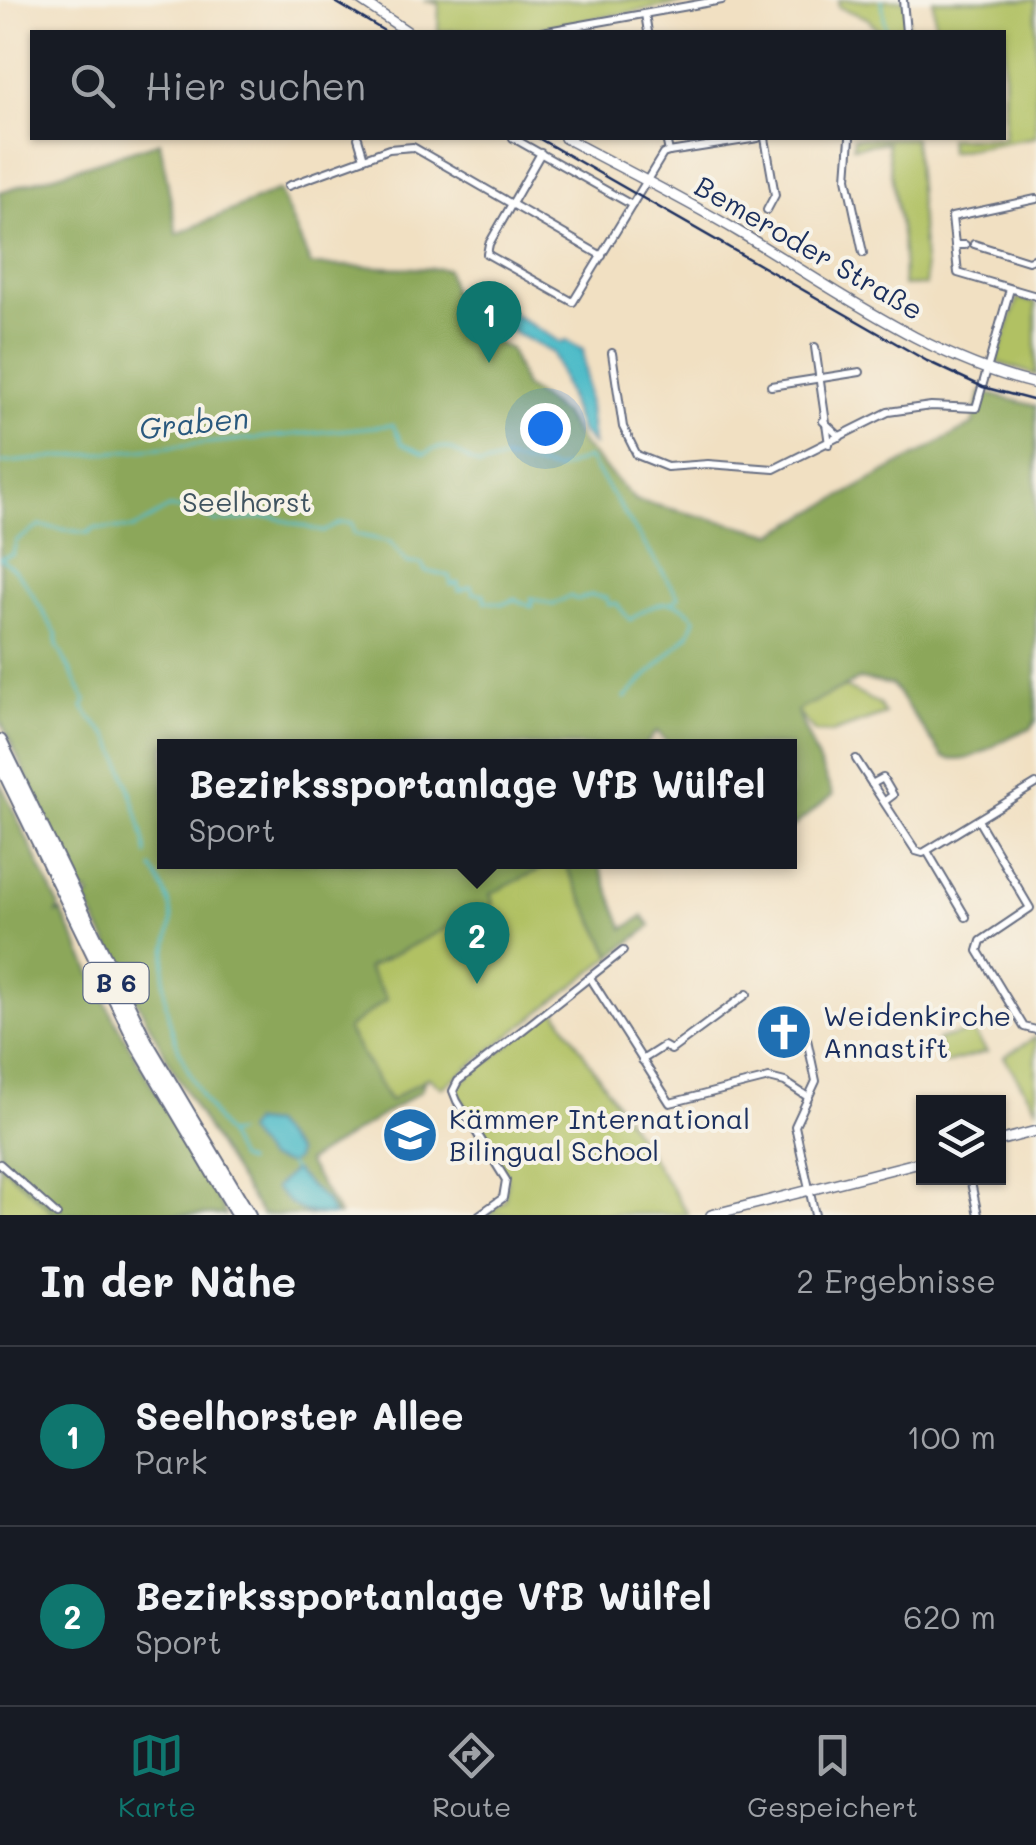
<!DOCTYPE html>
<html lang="de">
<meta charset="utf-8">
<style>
:root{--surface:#171b24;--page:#20242c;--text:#f1f3f6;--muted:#9ea1a6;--line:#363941;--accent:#0f766e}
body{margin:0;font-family:Mali,sans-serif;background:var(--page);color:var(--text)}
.controls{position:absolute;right:30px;bottom:30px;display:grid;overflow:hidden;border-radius:0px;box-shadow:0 2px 8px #0004}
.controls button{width:90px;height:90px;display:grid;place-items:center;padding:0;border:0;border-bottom:2px solid var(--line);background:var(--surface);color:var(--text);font:50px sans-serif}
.you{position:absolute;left:545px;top:428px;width:35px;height:35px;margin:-25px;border:8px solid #fff;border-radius:50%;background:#1a73e8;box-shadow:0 0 0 15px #1a73e833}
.badge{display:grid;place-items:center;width:65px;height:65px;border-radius:50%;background:var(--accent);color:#fff;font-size:32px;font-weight:700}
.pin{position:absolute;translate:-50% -82px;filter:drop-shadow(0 2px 5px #0008)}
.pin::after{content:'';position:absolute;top:52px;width:35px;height:30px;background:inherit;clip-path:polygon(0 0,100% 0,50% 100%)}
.popup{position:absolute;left:157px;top:739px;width:640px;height:130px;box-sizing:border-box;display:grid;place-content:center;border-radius:0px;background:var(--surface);filter:drop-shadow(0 2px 8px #0005);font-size:32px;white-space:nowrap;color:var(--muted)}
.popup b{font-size:38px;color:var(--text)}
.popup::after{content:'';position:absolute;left:50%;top:100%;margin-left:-20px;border:20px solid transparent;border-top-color:var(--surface)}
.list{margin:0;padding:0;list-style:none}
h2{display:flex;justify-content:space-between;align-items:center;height:130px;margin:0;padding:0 40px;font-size:42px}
h2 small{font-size:32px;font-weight:400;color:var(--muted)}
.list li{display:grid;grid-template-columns:65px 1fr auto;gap:30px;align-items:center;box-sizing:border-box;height:180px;padding:0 40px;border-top:2px solid var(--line)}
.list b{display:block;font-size:38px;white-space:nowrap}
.list p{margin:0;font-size:32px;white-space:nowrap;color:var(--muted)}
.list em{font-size:32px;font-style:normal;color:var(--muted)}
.icon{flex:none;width:55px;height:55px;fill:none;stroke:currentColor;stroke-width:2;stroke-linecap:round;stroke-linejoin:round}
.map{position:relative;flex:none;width:1036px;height:1215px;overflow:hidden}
.search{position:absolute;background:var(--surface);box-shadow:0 2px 8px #0004;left:30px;right:30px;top:30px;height:110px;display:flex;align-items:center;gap:25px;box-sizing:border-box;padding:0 35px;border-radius:0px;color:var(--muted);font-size:38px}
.sheet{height:490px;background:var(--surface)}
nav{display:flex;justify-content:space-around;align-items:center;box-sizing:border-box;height:140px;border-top:2px solid var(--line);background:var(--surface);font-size:28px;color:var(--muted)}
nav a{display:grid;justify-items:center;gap:5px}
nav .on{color:var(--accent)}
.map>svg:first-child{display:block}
</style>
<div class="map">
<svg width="1036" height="1215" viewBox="0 0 1036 1215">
<rect width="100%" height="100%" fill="#f7f3e8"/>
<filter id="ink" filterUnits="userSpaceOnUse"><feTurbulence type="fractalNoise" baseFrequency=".01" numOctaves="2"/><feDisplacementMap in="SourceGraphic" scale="20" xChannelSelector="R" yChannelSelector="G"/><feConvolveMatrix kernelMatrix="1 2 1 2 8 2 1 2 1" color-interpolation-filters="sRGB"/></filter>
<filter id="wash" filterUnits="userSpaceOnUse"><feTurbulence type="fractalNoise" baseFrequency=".0048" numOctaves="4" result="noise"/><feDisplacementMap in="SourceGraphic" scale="40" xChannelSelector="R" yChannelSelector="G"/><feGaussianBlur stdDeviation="2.25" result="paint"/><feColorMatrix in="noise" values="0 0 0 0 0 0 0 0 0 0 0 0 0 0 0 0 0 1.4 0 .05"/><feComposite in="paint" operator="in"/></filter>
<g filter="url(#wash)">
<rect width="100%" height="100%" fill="#f1e0c2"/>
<!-- green -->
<g fill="#b1c164" stroke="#667861" stroke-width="2.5">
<polygon points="424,0 701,0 519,32 438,31 439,4"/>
<polygon points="838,0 905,0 909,32 880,32 867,18 839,7"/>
<polygon points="933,0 1036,0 1036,137 949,152 948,138 1004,138 1004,32 936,32"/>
<path d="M854,138H914L926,285L903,286C907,238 891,190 887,142L853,147Z"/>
<polygon points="1018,298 1036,303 1036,375 996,362"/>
<polygon points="845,687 879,704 885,714 832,733 815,732 796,711"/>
<polygon points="555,862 564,862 612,956 442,1088 429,1077 390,1101 346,1029 386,999 367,968 493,904 489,894"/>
<polygon points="555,1009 688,1214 487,1215 505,1200 507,1177 456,1091 460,1083"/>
<polygon points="973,1031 987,1052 943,1064 937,1040"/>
<polygon points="1036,1037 1036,1107 1004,1057"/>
<polygon points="0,1164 57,1215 0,1215"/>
</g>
<!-- forest -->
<g fill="#8ca75a" stroke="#546b5c" stroke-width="2.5">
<path d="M160,142L177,234L279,190L311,265L447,269C460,321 460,327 510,349L524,386L563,414L583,445L635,500L773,534L973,424L981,392L1036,406V720L1031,729C1000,735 973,770 943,757L892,685L860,679L797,711L833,795L790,829V746H670L657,731L645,746H165V862H555L490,894L494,904L367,968L387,999L347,1029L389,1101L425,1079L421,1091L307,1162L339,1215H262C193,1114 140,1008 85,900L90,896L87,892L82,894L0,720V192Z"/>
<polygon points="0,782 59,906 57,913 61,911 112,1015 226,1215 57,1215 0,1164"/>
<polygon points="564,862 598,862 624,929 643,916 651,926 612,956"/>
</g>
<!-- water -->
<g fill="#4ebbc8" stroke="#347593" stroke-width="2.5">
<polygon points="471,289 562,343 565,340 583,350 593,444 580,431 553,353 485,317"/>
<polygon points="252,1122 271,1124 296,1153 295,1160 288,1164 267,1159 246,1132"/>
<path d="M293,1170L326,1201L333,1215C305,1215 293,1210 275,1188Z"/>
</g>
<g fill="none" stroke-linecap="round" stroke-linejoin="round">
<!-- stream -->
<g stroke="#4ebbc8" stroke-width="2.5">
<polyline points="882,0 886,32"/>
<path d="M0,463L393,425L402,444L425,454C449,437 460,458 480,466L504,459L556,470L588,458L679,597L672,602"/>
<path d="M0,558L13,554L16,541L40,526L88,533L94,528L133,529L169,508L194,511L216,522L273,517L323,532L340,523H352L354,534L390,542L408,563L422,564L425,571L449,576L451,585L458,583L459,591L471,586L473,593L484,594L485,601L503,604L515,599L532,607L531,598L553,605L569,596L578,600L591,595L607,598L609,605L616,603L630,620C651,603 677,593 695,619L689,634L625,698"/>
<path d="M1,559C27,575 39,610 57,634V645L86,701L83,707C91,722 98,725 108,736C120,749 145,836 147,855"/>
<path d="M152,868C187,927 165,920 164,978C163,1032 197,1093 226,1134L235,1133"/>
<polyline points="227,1136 238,1159 246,1162"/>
<polyline points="288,1164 293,1170"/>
</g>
</g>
</g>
<g filter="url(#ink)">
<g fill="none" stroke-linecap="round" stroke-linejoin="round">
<!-- street casing -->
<g stroke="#666d81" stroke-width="10">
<g id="street">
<polyline points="903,0 906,32"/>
<polyline points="645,14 648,32"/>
<polyline points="542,32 722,0"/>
<polyline points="358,138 364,158"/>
<polyline points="513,138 632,205"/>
<polyline points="666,138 669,152"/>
<polyline points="765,138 775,195 767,210"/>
<polyline points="850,138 847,178 863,253"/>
<polyline points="669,152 758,138"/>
<polyline points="541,153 489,244 487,254 573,302 663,154 669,152"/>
<polyline points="288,186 389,149 413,147 602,256"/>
<polyline points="1036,199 952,217 958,273 1036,296"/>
<polyline points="974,244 1028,261 1036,258"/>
<polyline points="955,245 965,245"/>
<polyline points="815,347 829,444"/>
<polyline points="612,353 623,427 637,455 667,467 708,464 774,469 888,412 931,406 976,408 1010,289"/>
<polyline points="771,386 860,372"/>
<polyline points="823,421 840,437"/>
<polyline points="856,759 872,784"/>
<polyline points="885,801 893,795 883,778 872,784 916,851 923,853 1036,784"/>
<polyline points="978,820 1030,908 981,941 978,951 1024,1027 1036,1030"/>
<polyline points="927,851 966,917"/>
<polyline points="591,979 670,1103 769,1078 785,1082 808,1097"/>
<polyline points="805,1030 816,1081 795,1126 815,1215"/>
<polyline points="642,1060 664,1046 671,1050 747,994"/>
<polyline points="0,1164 57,1215"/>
<polyline points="970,1178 978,1215"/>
<polyline points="479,1215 503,1198 506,1180 457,1101 453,1091 458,1081 623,951"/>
</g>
</g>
<!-- secondary casing -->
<g stroke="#666d81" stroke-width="12">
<g id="secondary">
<polyline points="360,0 408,32"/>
<path d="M565,138C623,169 682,198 739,232C834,288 927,358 1036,384"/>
<polyline points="998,1141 1036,1131"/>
<polyline points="711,1215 924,1161"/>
</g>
</g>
<!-- highway casing -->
<g stroke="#666d81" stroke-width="16">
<g id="highway">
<polyline points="0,741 146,1042 249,1215"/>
<polyline points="0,763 138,1046 238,1215"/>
</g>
</g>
<!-- street -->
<use href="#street" stroke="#fff" stroke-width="6"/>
<!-- secondary -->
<use href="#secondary" stroke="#fff" stroke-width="9"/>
<!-- highway -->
<use href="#highway" stroke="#fff" stroke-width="12"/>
<!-- tram -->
<g stroke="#1b2f5e" stroke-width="2.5">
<polyline points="332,0 386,32"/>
<polyline points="538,138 927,361 983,387 1036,401"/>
</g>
</g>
</g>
<!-- icons -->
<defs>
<g id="church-disc" transform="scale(2.875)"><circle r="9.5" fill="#1f6fb2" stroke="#f7f3e8"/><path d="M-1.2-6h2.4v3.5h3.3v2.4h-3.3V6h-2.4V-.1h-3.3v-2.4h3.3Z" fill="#fff"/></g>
<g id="school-disc" transform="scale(2.875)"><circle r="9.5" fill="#1f6fb2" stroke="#f7f3e8"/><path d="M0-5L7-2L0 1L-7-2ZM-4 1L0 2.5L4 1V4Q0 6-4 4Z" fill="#fff"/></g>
</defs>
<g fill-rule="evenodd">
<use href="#church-disc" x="784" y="1032"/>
<use href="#school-disc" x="410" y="1135"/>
</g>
<g text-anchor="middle" stroke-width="8" stroke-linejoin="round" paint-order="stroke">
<!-- shield labels -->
<rect fill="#f7f3e8" stroke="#5d6a87" stroke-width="2.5" x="83.5" y="963" width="65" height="40" rx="8"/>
<g font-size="25" font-weight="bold" fill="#1b2f5e">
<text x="116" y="992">B 6</text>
</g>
<!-- street labels -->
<g font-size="28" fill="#1b2f5e" stroke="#f7f3e8">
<text transform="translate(809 248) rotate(30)" y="10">Bemeroder Straße</text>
</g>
<!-- park labels -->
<g font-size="28" fill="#405460" stroke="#f7f3e8">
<text x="247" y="512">Seelhorst</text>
</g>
<!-- poi labels -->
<g font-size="28" fill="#1b2f5e" stroke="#f7f3e8" text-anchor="start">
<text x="823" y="1026">Weidenkirche<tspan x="823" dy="32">Annastift</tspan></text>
<text x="449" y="1129">Kämmer International<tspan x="449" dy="32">Bilingual School</tspan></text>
</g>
<!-- water labels -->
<g font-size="30" font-style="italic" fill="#2a597e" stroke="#f7f3e8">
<text transform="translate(194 424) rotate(-6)" y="10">Graben</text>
</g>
</g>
</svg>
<div class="controls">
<button><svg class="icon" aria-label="layers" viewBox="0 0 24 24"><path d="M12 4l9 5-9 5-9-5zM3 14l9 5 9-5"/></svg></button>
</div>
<div class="you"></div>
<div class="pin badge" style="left:489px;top:363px">1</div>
<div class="pin badge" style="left:477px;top:984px">2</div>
<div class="popup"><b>Bezirkssportanlage VfB Wülfel</b>Sport</div>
<div class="search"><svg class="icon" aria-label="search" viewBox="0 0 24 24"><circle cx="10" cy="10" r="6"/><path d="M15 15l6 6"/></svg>Hier suchen</div>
</div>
<section class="sheet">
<h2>In der Nähe<small>2 Ergebnisse</small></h2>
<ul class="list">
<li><span class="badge">1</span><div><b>Seelhorster Allee</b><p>Park</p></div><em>100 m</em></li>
<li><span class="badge">2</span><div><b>Bezirkssportanlage VfB Wülfel</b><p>Sport</p></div><em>620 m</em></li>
</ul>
</section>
<nav>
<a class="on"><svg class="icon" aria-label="map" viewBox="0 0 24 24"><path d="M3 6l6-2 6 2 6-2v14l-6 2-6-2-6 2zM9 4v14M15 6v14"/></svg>Karte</a>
<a><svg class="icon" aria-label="directions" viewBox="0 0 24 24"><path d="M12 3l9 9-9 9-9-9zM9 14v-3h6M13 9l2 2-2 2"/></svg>Route</a>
<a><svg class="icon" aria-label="saved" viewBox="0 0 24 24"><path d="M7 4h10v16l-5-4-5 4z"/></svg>Gespeichert</a>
</nav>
